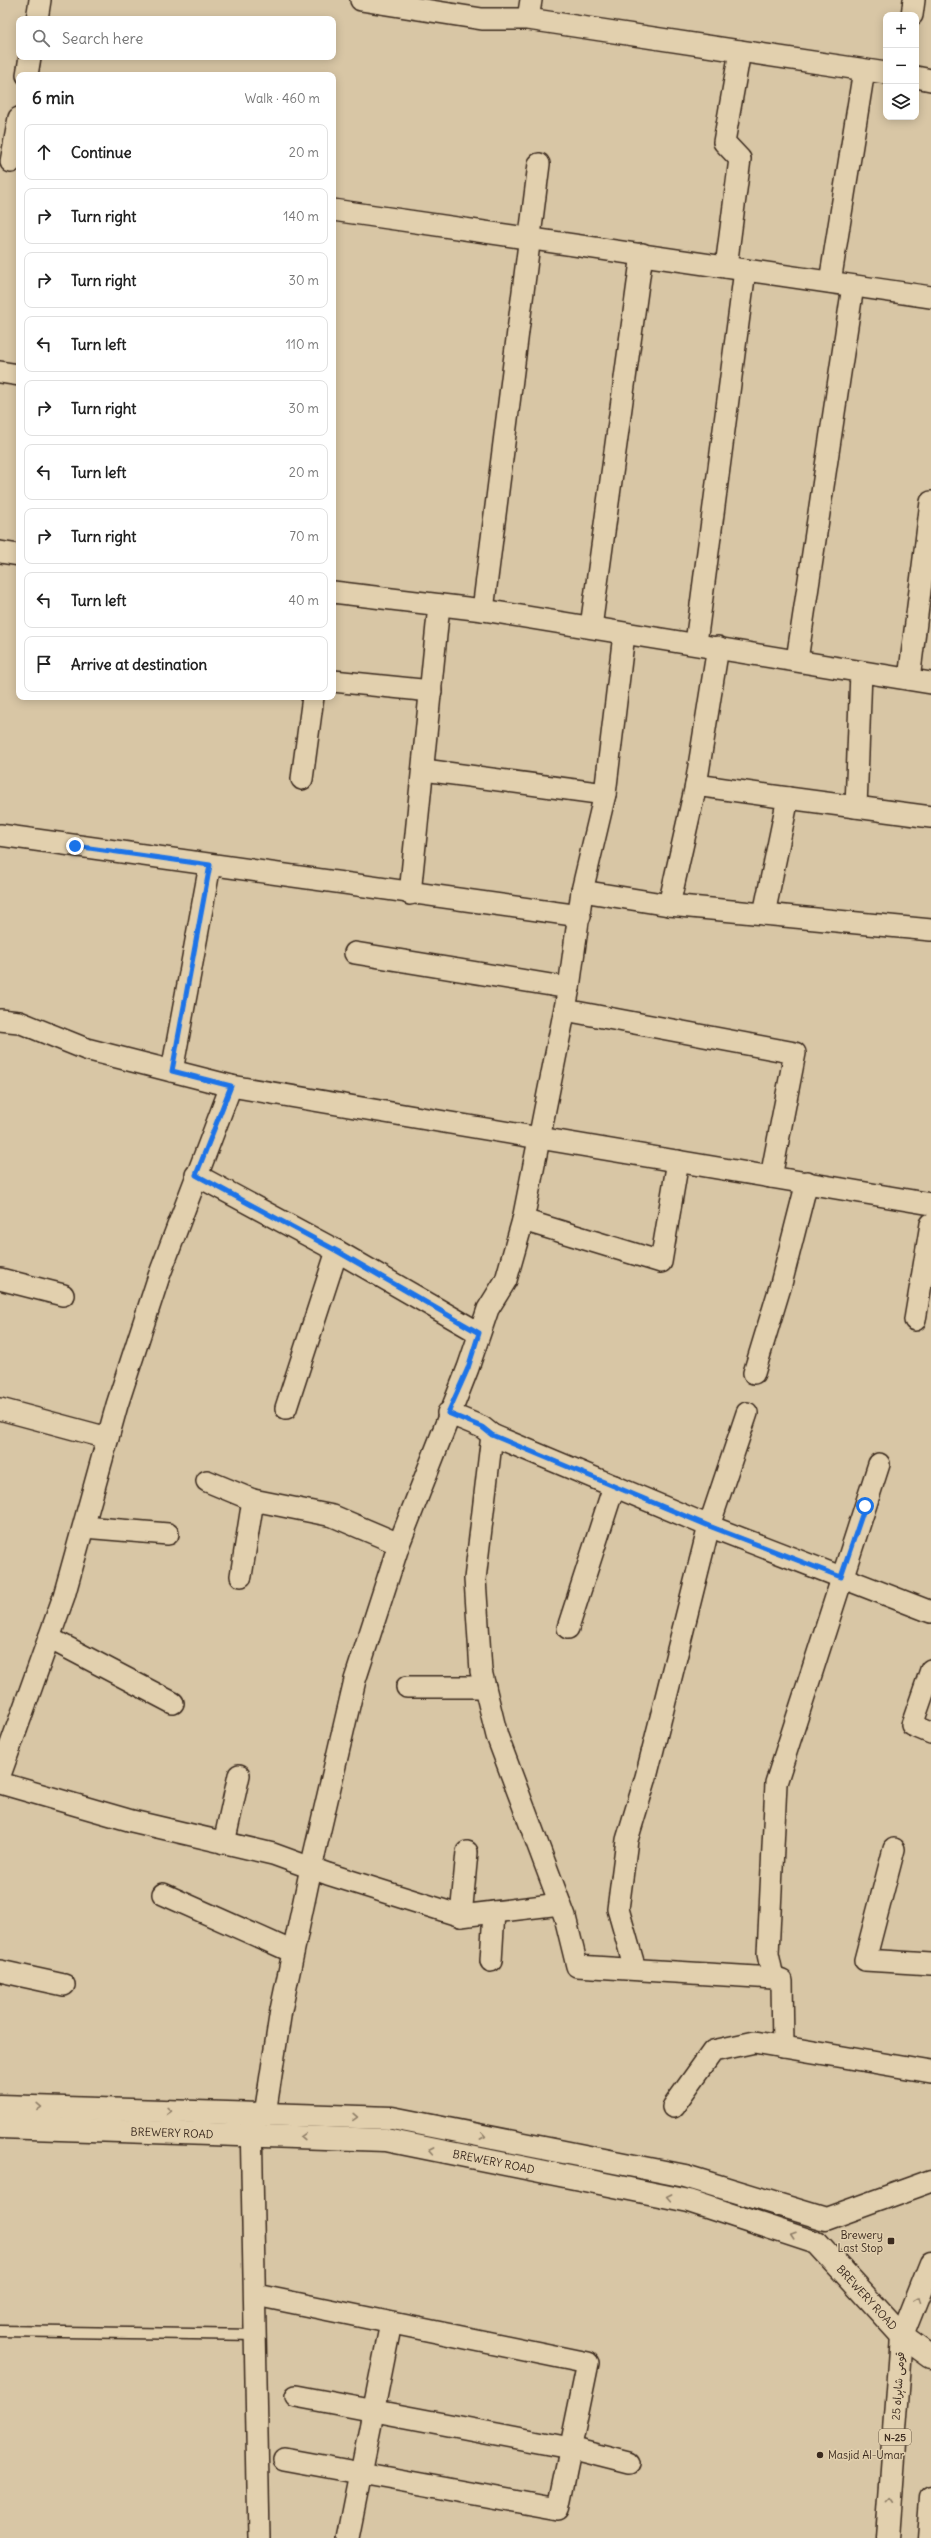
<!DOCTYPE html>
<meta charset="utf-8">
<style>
:root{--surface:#fff;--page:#f6f6f6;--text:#222;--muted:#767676;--line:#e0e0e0}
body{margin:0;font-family:Delius,"Playpen Sans Arabic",sans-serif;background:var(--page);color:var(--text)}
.controls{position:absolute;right:12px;top:12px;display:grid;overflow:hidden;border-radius:8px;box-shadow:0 2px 10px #0003}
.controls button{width:36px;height:36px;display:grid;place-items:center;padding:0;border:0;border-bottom:1px solid var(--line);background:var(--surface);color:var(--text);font:20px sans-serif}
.stop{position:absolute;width:12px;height:12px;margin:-9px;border:3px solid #1a73e8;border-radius:50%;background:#fff}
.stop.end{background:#1a73e8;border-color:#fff;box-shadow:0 1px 4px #0008}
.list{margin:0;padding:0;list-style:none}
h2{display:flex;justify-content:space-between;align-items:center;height:52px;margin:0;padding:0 16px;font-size:17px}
h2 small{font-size:13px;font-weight:400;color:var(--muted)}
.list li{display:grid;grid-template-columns:26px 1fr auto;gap:12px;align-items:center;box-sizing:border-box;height:56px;margin:0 8px 8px;padding:0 8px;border:1px solid var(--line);border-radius:8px}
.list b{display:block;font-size:15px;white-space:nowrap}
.list em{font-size:13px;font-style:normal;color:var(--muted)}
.icon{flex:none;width:22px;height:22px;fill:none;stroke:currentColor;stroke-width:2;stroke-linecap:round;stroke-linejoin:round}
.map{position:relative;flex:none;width:931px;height:2538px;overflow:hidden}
.search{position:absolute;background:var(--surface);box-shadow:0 2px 10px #0003;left:16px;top:16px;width:320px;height:44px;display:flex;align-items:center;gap:10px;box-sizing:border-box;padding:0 14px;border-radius:8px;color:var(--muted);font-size:15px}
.panel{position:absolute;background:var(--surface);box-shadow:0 2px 10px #0003;left:16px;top:72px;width:320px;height:628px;border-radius:8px}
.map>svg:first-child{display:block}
</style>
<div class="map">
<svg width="931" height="2538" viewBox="0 0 931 2538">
<rect width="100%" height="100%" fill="#d8c6a5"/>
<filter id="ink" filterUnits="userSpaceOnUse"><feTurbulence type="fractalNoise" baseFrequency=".025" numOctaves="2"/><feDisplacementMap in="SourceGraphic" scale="8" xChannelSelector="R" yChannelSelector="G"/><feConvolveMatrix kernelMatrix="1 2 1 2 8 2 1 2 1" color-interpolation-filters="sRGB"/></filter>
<g filter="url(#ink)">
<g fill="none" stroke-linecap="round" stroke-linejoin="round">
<!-- lane casing -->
<g stroke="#3b2a1e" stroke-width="13">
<polyline id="lane" points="0,2331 257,2335"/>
</g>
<!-- street casing -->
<g stroke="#3b2a1e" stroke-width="24">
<g id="street">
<polyline points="361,0 482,19 528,19 886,73"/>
<polyline points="912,15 914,0"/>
<polyline points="37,19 40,0"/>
<polyline points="528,19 531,0"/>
<polyline points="27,75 30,57"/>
<polyline points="916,77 931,80"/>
<polyline points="11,162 19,118"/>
<polyline points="333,210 931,297"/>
<polyline points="726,267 740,159 724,142 740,51"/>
<polyline points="830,282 864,70"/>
<polyline points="0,372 19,375"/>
<polyline points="0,552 19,555"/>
<polyline points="333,592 483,610 931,683"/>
<polyline points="483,610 539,164"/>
<polyline points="591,627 642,254"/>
<polyline points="696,643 745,270"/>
<polyline points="797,660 853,286"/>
<polyline points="909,679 931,502"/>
<polyline points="333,681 431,691"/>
<polyline points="424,770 605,794"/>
<polyline points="302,779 313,697"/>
<polyline points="696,785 788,798 764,914"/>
<polyline points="788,798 931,817"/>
<polyline points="856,807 861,672"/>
<polyline points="0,835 580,916"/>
<polyline points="582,891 669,905 931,930"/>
<polyline points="410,894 439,605"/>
<polyline points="669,905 696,785 718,647"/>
<polyline points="355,953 569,988"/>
<polyline points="565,1010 795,1053 771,1177"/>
<polyline points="0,1020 19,1022 86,1049 231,1086 931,1204"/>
<polyline points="172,1071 210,865"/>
<polyline points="196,1175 337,1251 479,1333"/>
<polyline points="523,1220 661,1262 678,1161"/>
<polyline points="0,1279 63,1295"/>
<polyline points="915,1320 931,1224"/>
<polyline points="754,1373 781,1284 807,1182"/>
<polyline points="286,1408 337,1251"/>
<polyline points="0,1409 108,1438"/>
<polyline points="448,1413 482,1427 492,1435 709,1526 931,1612"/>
<polyline points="492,1435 475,1579 481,1671 497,1736 565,1917 577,1966 773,1978 782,1981 783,2047"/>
<polyline points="207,1481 253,1500 333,1516 399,1544"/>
<polyline points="84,1527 168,1534"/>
<polyline points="241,1576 253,1500"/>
<polyline points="568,1628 614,1486"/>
<polyline points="49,1638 173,1703"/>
<polyline points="931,1670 912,1725 931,1733"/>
<polyline points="407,1687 485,1687"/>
<polyline points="0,1775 64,1596 117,1405 159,1276 231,1086"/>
<polyline points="0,1783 132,1821 273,1854 328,1874 461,1916 560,1904"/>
<polyline points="224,1843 239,1775"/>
<polyline points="894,1849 865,1960 931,1964"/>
<polyline points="163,1894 293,1952"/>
<polyline points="461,1916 467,1852"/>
<polyline points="491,1961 494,1912"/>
<polyline points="635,1969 618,1909 627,1840 646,1777 709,1526 747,1413"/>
<polyline points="0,1971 64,1985"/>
<polyline points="773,1978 768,1954 776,1783 879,1464"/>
<polyline points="673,2107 713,2051 755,2042 931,2072"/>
<polyline points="265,2114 281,2010 311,1868 355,1680 399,1544 468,1368 488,1309 506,1280 523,1220 569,988 582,891 605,794 624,634"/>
<polyline points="251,2118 259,2538"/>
<polyline points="256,2295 588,2363 558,2509 284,2459"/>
<polyline points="296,2396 570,2448 629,2463"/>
<polyline points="348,2538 391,2323"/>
</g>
</g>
<!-- secondary casing -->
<g stroke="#3b2a1e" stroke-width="25">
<g id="secondary">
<polyline points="0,2106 392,2118 685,2176 826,2219 931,2181"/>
<path id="s1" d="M0,2127L386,2140L689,2201L817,2243L902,2336L931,2357"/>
</g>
</g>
<!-- highway casing -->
<g stroke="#3b2a1e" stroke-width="25">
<g id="highway">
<polyline points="887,2538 902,2336 931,2263"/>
<polyline points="928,2538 931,2499"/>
</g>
</g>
<!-- lane -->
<use href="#lane" stroke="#e2d0ae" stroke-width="10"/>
<!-- street -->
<use href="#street" stroke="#e2d0ae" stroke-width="21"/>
<!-- secondary -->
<use href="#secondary" stroke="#e2d0ae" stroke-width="22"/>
<!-- highway -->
<use href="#highway" stroke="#e2d0ae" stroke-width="22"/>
</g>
<!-- one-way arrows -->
<defs><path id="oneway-chevron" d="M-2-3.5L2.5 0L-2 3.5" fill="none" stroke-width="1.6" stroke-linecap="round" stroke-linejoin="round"/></defs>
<g stroke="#8e7d66">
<use href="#oneway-chevron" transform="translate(39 2107) rotate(2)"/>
<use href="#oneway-chevron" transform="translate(169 2111) rotate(2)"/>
<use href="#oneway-chevron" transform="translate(355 2117) rotate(2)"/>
<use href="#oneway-chevron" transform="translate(483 2136) rotate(11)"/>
<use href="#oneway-chevron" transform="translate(303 2137) rotate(-178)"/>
<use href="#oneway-chevron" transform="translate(432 2150) rotate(-169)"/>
<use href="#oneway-chevron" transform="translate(669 2197) rotate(-169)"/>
<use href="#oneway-chevron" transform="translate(793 2235) rotate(-162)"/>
<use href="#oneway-chevron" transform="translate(917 2300) rotate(-68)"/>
<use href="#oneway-chevron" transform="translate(890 2499) rotate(-86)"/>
</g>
</g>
<g fill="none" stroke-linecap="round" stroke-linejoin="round" filter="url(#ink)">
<!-- route -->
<polyline stroke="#1a73e8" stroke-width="5" points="75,846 210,865 172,1071 231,1086 196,1175 337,1251 479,1333 468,1368 448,1413 482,1427 492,1435 709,1526 841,1577 865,1506"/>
</g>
<!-- markers -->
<g fill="#3b2a1e" stroke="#e2d0ae" stroke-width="1.5">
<rect x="887" y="2237" width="8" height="8" rx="2"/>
<circle cx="820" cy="2455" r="4"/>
</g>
<g text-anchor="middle" stroke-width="3" stroke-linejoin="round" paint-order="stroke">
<!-- shield labels -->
<rect fill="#e2d0ae" stroke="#6d5c49" stroke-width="1" x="879" y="2429" width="32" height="16" rx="3"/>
<g font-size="10" font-weight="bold" fill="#3b2a1e">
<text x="895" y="2441">N-25</text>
</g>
<!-- street labels -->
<g font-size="11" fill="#3b2a1e" stroke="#e2d0ae">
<text dy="4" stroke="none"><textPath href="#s1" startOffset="172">BREWERY ROAD</textPath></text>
<text dy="4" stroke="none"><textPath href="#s1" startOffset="496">BREWERY ROAD</textPath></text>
<text dy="4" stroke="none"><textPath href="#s1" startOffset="904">BREWERY ROAD</textPath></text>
<text transform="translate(898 2386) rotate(-86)" y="4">قومی شاہراہ 25</text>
</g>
<!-- poi labels -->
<g font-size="11" fill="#3b2a1e" stroke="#e2d0ae" text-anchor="end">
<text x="883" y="2239">Brewery<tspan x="883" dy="13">Last Stop</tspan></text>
<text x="828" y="2459" text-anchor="start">Masjid Al-Umar</text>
</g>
</g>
</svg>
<div class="controls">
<button>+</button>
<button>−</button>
<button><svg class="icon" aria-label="layers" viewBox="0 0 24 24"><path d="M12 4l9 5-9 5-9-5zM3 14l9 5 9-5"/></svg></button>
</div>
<div class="stop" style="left:865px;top:1506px"></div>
<div class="stop end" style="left:75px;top:846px"></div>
<div class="search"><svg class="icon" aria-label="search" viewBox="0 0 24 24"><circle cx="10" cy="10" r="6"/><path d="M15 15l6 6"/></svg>Search here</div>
<section class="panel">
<h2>6 min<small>Walk · 460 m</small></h2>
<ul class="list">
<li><svg class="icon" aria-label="ahead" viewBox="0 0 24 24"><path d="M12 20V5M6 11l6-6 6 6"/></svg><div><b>Continue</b></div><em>20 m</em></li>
<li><svg class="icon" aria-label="right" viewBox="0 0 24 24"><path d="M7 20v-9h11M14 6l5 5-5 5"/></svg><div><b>Turn right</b></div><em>140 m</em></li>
<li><svg class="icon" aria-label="right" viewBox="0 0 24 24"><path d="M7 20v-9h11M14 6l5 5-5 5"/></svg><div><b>Turn right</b></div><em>30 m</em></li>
<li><svg class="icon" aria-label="left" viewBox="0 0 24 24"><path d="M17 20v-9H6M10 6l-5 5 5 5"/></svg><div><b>Turn left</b></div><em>110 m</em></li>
<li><svg class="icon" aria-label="right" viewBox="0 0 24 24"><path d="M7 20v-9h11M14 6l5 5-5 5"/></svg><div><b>Turn right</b></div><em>30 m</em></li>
<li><svg class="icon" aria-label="left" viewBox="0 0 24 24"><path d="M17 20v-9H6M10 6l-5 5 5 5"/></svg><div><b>Turn left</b></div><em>20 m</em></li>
<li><svg class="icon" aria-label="right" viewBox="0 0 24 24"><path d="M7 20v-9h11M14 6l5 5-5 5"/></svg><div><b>Turn right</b></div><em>70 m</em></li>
<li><svg class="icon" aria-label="left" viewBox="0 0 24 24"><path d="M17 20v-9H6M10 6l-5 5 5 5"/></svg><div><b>Turn left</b></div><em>40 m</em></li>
<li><svg class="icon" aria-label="arrive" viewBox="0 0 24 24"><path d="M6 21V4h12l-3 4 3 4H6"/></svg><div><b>Arrive at destination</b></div></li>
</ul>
</section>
</div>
